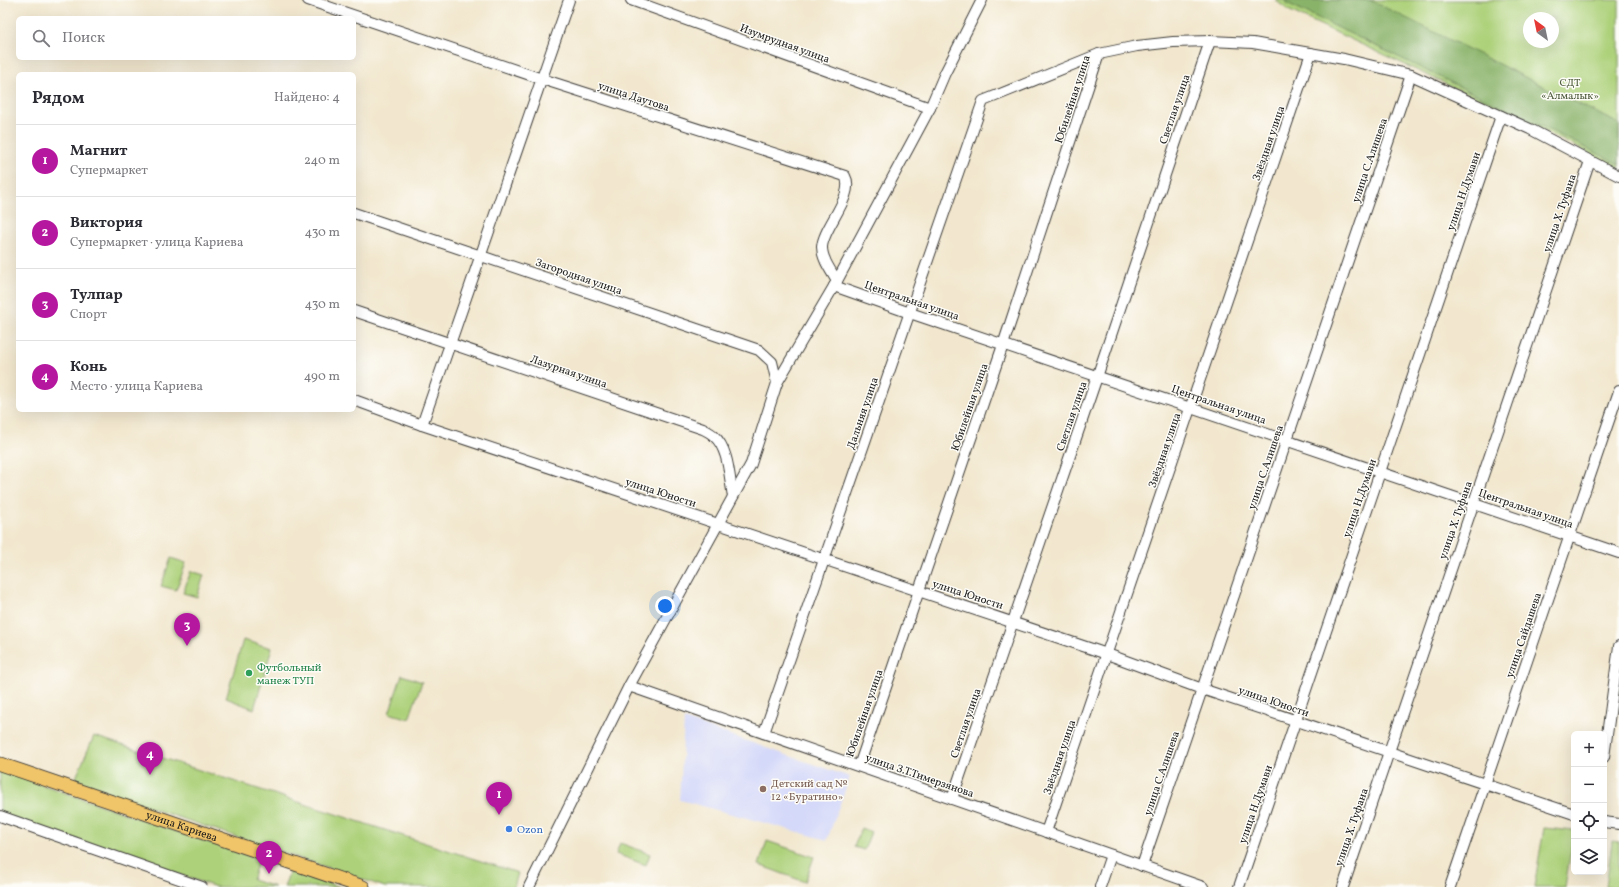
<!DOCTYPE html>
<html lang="ru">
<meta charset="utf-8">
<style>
:root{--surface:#fff;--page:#f2f2f3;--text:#2b2b33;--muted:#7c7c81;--line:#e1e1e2;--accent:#b5179e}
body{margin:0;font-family:Vollkorn,serif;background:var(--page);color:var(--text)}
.controls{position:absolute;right:12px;bottom:12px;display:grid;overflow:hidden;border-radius:6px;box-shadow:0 4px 16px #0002}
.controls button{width:36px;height:36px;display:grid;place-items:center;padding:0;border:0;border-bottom:1px solid var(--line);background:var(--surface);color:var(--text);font:20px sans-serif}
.compass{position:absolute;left:1523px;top:12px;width:36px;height:36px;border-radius:50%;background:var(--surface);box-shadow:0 4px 16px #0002;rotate:327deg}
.you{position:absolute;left:665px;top:606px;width:14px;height:14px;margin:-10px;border:3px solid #fff;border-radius:50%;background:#1a73e8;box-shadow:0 0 0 6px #1a73e833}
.badge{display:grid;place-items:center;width:26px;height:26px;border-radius:50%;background:var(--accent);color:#fff;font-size:13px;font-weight:700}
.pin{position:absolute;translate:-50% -33px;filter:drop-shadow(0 1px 2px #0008)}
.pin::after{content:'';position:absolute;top:21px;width:14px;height:12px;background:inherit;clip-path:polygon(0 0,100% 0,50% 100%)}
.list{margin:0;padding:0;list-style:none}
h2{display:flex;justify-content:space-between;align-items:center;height:52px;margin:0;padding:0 16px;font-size:17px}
h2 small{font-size:13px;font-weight:400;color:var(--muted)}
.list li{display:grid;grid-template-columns:26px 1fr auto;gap:12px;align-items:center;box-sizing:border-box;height:72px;padding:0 16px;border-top:1px solid var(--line)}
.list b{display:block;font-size:15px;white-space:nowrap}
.list p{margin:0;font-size:13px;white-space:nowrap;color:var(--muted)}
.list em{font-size:13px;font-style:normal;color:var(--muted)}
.icon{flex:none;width:22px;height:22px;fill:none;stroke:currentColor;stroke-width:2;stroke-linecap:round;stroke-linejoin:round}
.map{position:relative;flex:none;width:1619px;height:887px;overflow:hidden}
.search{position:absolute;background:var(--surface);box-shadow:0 4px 16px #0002;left:16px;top:16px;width:340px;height:44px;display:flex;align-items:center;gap:10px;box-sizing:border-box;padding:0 14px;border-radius:6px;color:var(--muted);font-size:15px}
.panel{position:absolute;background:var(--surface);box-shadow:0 4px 16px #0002;left:16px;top:72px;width:340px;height:340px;border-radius:6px}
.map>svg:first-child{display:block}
</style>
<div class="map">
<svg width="1619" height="887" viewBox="0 0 1619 887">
<rect width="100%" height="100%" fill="#fdfcf7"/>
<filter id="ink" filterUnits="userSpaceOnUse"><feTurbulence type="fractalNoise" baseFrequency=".025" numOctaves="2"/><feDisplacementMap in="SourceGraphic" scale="8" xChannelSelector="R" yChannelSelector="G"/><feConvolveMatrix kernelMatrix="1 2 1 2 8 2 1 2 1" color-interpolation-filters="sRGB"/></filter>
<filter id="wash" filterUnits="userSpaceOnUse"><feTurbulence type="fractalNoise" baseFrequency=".012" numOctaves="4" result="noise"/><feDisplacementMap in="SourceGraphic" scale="16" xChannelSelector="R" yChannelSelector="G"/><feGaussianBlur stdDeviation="0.9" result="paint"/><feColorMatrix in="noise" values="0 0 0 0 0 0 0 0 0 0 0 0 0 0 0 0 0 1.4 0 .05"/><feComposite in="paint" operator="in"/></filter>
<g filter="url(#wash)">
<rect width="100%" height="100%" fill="#f2e7ce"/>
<!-- built -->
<polygon fill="#d4d8f9" points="684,719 850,777 827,840 680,800"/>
<!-- green -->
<g fill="#add17a" stroke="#64764b" fill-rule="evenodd">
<path d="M1275,0H1619V168L1474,97L1288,10ZM1529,18H1553V42H1529Z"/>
<polygon points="171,558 186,563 176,590 161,586"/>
<polygon points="191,571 204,575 197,597 183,593"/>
<polygon points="243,640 272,648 254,709 226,698"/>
<polygon points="402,675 422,682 409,719 389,713"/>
<polygon points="94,736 518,873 514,887 385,887 74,782"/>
<polygon points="0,770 189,836 259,859 252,880 275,887 216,887 0,814"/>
<polygon points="861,828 871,832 864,850 854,847"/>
<polygon points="1544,828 1574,831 1565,887 1534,887"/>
<polygon points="767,841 814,857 805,882 759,865"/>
<polygon points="1612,841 1619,842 1619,887 1606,887"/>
<polygon points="620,843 650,854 646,865 616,854"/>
<polygon points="290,870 340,887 284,887"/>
</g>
<!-- forest -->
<polygon fill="#8ab36a" stroke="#536843" points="1286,0 1370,0 1619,124 1619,164 1287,3"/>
</g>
<g filter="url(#ink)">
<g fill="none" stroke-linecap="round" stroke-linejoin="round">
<!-- minor casing -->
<g stroke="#3c3a37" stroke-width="12">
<g id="minor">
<path d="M308,0L542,79L845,176C856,195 823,227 822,247C822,259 831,271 837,281"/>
<polyline points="631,0 930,108"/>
<polyline points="354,213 759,350 772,362 777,383"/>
<polyline points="834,286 910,313 1619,553"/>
<path d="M354,311L703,429C707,431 711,433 714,436C729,449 729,477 733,496"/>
<polyline points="354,400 422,425 1107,654 1202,689 1574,814"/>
<polyline points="422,425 569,0"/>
<polyline points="629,686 1203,887"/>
<polyline points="764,733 983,101 1099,54 1137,46 1173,42 1210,41 1253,43 1344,59 1411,75 1530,129 1619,176"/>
<polyline points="1604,757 1619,646"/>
<polyline points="859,766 1003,345 1099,54"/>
<polyline points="952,799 1097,377 1210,41"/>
<polyline points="0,816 202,887"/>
<polyline points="1604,822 1619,824"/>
<polyline points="1046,832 1311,53"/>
<polyline points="1142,866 1411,75"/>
<polyline points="529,887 629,686 751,464 777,383 837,281 930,108 945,73 982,0"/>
<polyline points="1100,887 1111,855"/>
<polyline points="1239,887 1501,116"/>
<polyline points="1343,887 1590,161"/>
<polyline points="1450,887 1619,391"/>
</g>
</g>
<!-- major casing -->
<g stroke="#3c3a37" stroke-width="15">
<g id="major">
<path id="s1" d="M0,764L363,887"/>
</g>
</g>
<!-- minor -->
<use href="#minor" stroke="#fff" stroke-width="10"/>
<!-- major -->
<use href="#major" stroke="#f0c469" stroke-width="13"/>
</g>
</g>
<!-- markers -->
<circle fill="#2e9e5b" stroke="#fdfcf7" stroke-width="1.5" cx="249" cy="673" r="4"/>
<circle fill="#8d6e63" stroke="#fdfcf7" stroke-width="1.5" cx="763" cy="789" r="4"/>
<circle fill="#3f7fe0" stroke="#fdfcf7" stroke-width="1.5" cx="509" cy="829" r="4"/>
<g text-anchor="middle" stroke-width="3" stroke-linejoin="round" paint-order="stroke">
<!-- street labels -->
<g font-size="11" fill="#1c1c1c" stroke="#fdfcf7">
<text transform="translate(785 43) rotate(20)" y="4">Изумрудная улица</text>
<text transform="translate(634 96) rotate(18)" y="4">улица Даутова</text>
<text transform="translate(1072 99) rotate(-72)" y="4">Юбилейная улица</text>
<text transform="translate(1174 109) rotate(-71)" y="4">Светлая улица</text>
<text transform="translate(1268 143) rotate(-71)" y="4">Звёздная улица</text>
<text transform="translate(1369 160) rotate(-71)" y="4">улица С.Алишева</text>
<text transform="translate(1463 191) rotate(-71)" y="4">улица Н.Думави</text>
<text transform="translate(1559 213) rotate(-71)" y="4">улица Х. Туфана</text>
<text transform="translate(579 276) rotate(19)" y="4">Загородная улица</text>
<text transform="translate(912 300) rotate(19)" y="4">Центральная улица</text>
<text transform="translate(569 371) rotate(19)" y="4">Лазурная улица</text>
<text transform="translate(1219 404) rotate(19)" y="4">Центральная улица</text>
<text transform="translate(969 407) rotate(-71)" y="4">Юбилейная улица</text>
<text transform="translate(862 413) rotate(-71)" y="4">Дальняя улица</text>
<text transform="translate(1071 416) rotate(-71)" y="4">Светлая улица</text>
<text transform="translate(1164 450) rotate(-71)" y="4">Звёздная улица</text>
<text transform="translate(1265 467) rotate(-71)" y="4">улица С.Алишева</text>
<text transform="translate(661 492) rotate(18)" y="4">улица Юности</text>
<text transform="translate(1359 498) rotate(-71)" y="4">улица Н.Думави</text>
<text transform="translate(1526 508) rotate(19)" y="4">Центральная улица</text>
<text transform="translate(1455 520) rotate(-71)" y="4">улица Х. Туфана</text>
<text transform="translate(968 594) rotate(18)" y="4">улица Юности</text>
<text transform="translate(1523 635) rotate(-71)" y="4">улица Сайдашева</text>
<text transform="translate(1274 701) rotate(19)" y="4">улица Юности</text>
<text transform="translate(864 713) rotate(-71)" y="4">Юбилейная улица</text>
<text transform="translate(965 723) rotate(-71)" y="4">Светлая улица</text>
<text transform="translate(1059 757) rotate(-71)" y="4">Звёздная улица</text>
<text transform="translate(1161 773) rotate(-71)" y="4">улица С.Алишева</text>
<text transform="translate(920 775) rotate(19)" y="4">улица З.Т.Тимерзянова</text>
<text transform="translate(1255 804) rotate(-71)" y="4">улица Н.Думави</text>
<text dy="4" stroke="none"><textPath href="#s1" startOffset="192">улица Кариева</textPath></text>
<text transform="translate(1351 827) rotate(-71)" y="4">улица Х. Туфана</text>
</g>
<!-- park labels -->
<g font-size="11" fill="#4f5b3d" stroke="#fdfcf7">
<text x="1570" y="86">СДТ<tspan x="1570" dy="13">«Алмалык»</tspan></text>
</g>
<!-- leisure labels -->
<g font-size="11" fill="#27864d" stroke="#fdfcf7" text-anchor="start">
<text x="257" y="671">Футбольный<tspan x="257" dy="13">манеж ТУП</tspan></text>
</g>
<!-- education labels -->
<g font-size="11" fill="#785e54" stroke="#fdfcf7" text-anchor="start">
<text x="771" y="787">Детский сад №<tspan x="771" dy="13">12 «Буратино»</tspan></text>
</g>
<!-- shop labels -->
<g font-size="11" fill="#366cbe" stroke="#fdfcf7" text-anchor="start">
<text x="517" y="833">Ozon</text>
</g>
</g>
</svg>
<div class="controls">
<button>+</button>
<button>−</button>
<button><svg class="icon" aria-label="locate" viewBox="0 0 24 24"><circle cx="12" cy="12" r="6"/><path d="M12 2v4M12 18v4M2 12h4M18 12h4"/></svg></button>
<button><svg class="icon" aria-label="layers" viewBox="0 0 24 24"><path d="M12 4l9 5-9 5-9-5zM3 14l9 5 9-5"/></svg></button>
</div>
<svg class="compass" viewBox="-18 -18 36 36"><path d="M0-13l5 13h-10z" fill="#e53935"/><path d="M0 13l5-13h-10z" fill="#7c7c81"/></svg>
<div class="you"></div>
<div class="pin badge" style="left:499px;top:815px">1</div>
<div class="pin badge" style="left:269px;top:874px">2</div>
<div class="pin badge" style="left:187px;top:646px">3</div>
<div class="pin badge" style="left:150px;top:775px">4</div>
<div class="search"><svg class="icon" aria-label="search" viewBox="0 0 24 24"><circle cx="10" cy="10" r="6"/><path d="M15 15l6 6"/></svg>Поиск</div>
<section class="panel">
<h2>Рядом<small>Найдено: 4</small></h2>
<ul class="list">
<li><span class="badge">1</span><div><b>Магнит</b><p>Супермаркет</p></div><em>240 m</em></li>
<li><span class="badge">2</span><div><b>Виктория</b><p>Супермаркет · улица Кариева</p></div><em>430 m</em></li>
<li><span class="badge">3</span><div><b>Тулпар</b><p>Спорт</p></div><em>430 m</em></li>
<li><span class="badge">4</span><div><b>Конь</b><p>Место · улица Кариева</p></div><em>490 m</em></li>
</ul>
</section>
</div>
